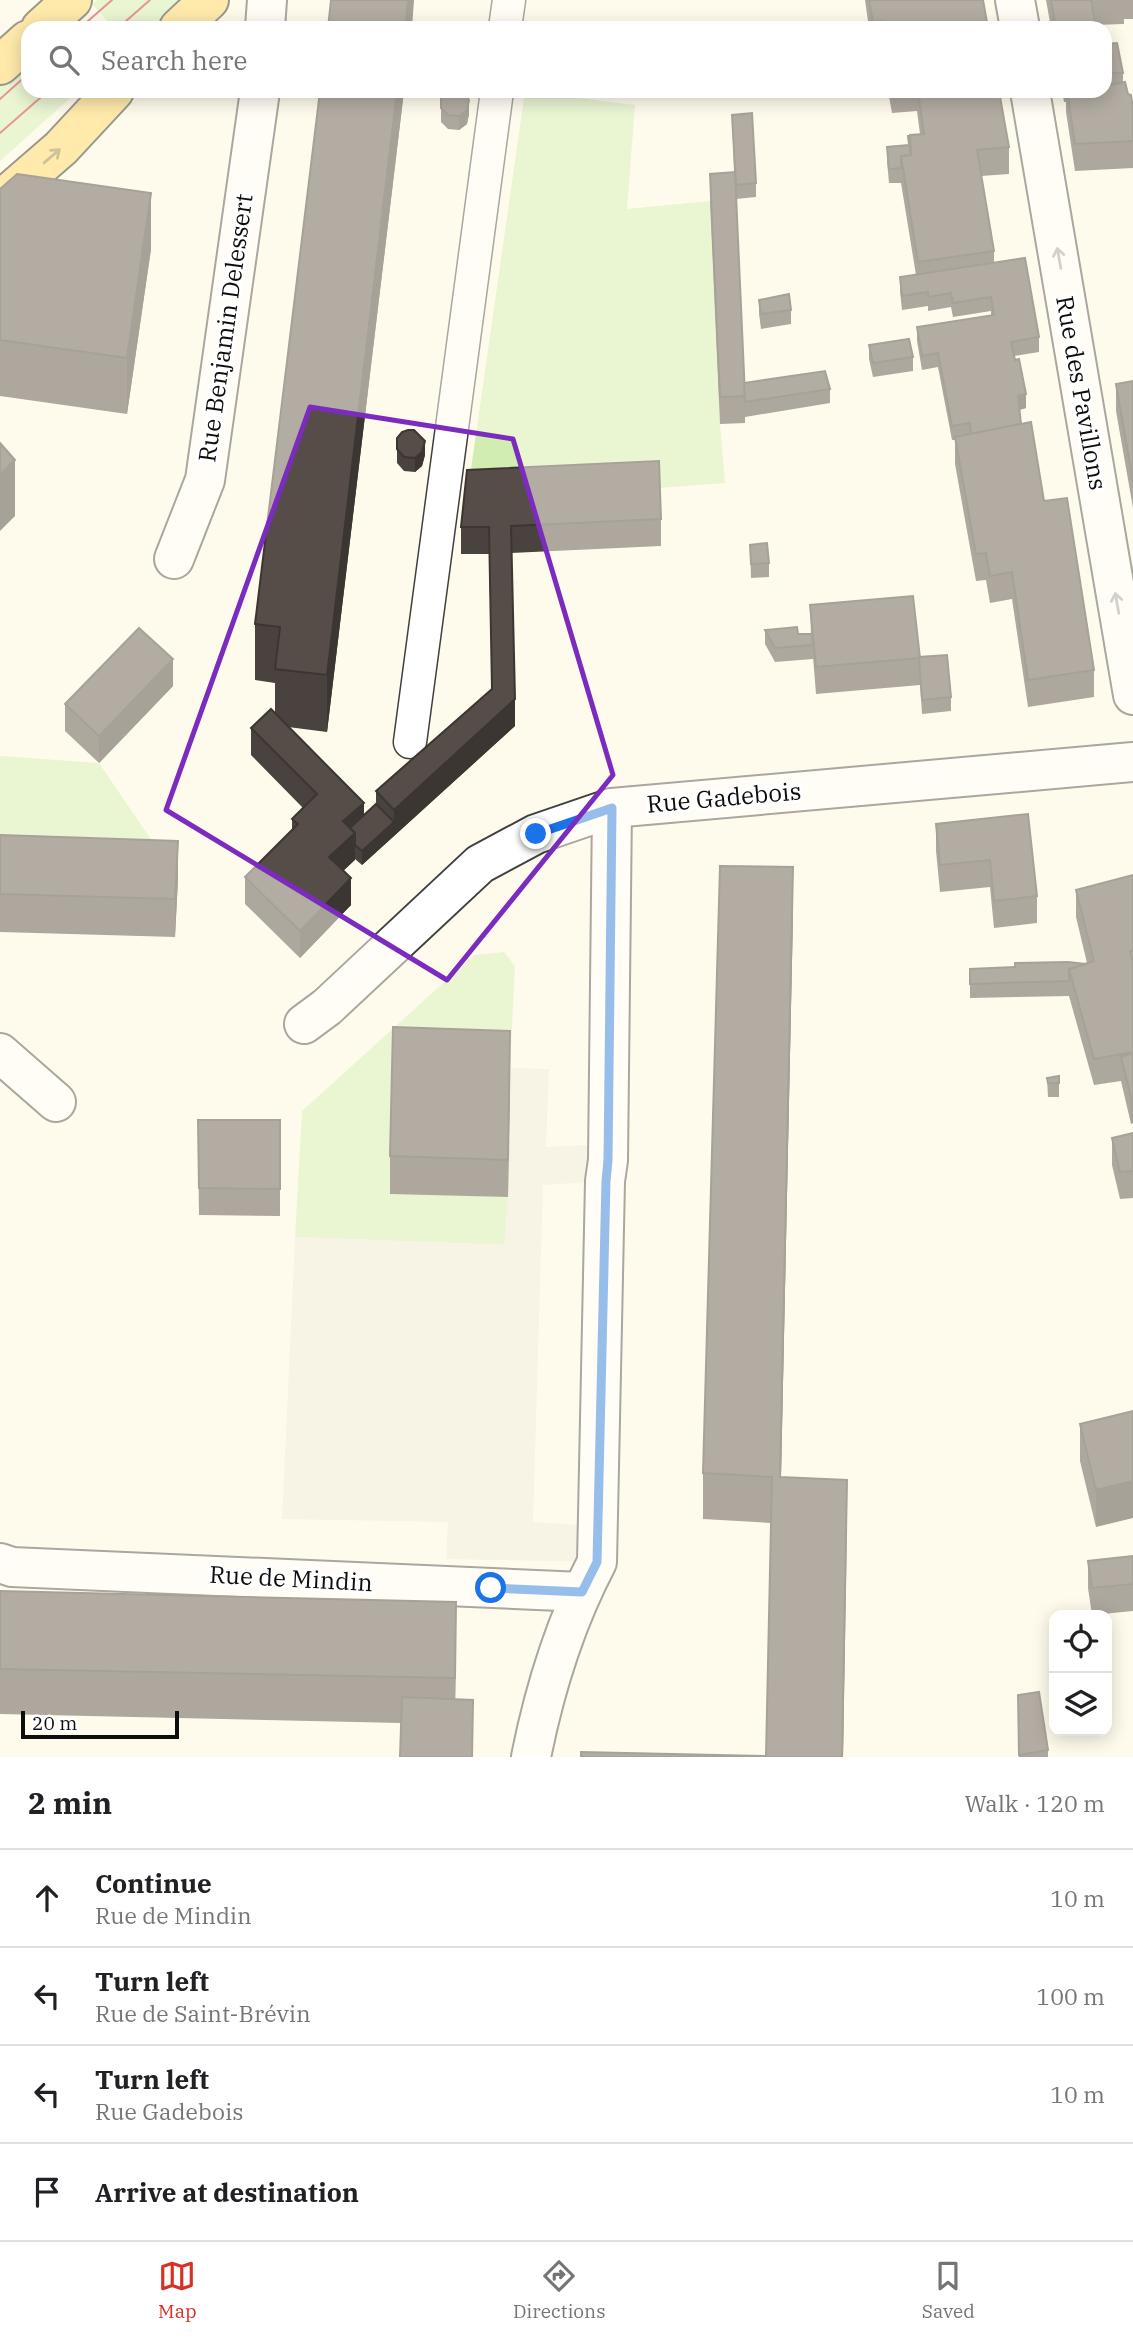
<!DOCTYPE html>
<meta charset="utf-8">
<style>
:root{--surface:#fff;--page:#f2f2f2;--text:#202124;--muted:#757577;--line:#e0e0e0;--accent:#d93025}
body{margin:0;font-family:"IBM Plex Serif",serif;background:var(--page);color:var(--text)}
.controls{position:absolute;right:21px;bottom:21px;display:grid;overflow:hidden;border-radius:14px;box-shadow:0 4px 18px #0003}
.controls button{width:63px;height:63px;display:grid;place-items:center;padding:0;border:0;border-bottom:2px solid var(--line);background:var(--surface);color:var(--text);font:35px sans-serif}
.scale{position:absolute;left:21px;bottom:18px;width:158px;box-sizing:border-box;padding-left:7px;border:4px solid #0d0d0d;border-top:0;font-size:19px;line-height:24px;white-space:nowrap;color:#0d0d0d;-webkit-text-stroke:5px #fff;paint-order:stroke}
.stop{position:absolute;width:21px;height:21px;margin:-16px;border:5px solid #1a73e8;border-radius:50%;background:#fff}
.stop.end{background:#1a73e8;border-color:#fff;box-shadow:0 2px 7px #0008}
.list{margin:0;padding:0;list-style:none}
h2{display:flex;justify-content:space-between;align-items:center;height:91px;margin:0;padding:0 28px;font-size:30px}
h2 small{font-size:23px;font-weight:400;color:var(--muted)}
.list li{display:grid;grid-template-columns:46px 1fr auto;gap:21px;align-items:center;box-sizing:border-box;height:98px;padding:0 28px;border-top:2px solid var(--line)}
.list b{display:block;font-size:26px;white-space:nowrap}
.list p{margin:0;font-size:23px;white-space:nowrap;color:var(--muted)}
.list em{font-size:23px;font-style:normal;color:var(--muted)}
.icon{flex:none;width:38px;height:38px;fill:none;stroke:currentColor;stroke-width:2;stroke-linecap:round;stroke-linejoin:round}
.map{position:relative;flex:none;width:1133px;height:1757px;overflow:hidden}
.search{position:absolute;background:var(--surface);box-shadow:0 4px 18px #0003;left:21px;right:21px;top:21px;height:77px;display:flex;align-items:center;gap:18px;box-sizing:border-box;padding:0 24px;border-radius:21px;color:var(--muted);font-size:26px}
.sheet{height:483px;background:var(--surface)}
nav{display:flex;justify-content:space-around;align-items:center;box-sizing:border-box;height:98px;border-top:2px solid var(--line);background:var(--surface);font-size:19px;color:var(--muted)}
nav a{display:grid;justify-items:center;gap:4px}
nav .on{color:var(--accent)}
.map>svg:first-child{display:block}
</style>
<div class="map">
<svg width="1133" height="1757" viewBox="0 0 1133 1757">
<rect width="100%" height="100%" fill="#fffbec"/>
<!-- green -->
<g fill="#d1edb2">
<polygon points="97,0 183,0 153,28 114,28 92,4"/>
<polygon points="28,62 28,91 78,91 0,161 0,86"/>
<polygon points="525,91 635,105 627,209 710,201 720,424 725,483 659,488 467,497"/>
<polygon points="0,756 99,763 178,879 0,873"/>
<polygon points="504,952 515,966 510,1068 393,1065 390,1193 508,1197 505,1245 295,1237 302,1111 474,955"/>
</g>
<!-- plaza -->
<polygon fill="#efeadb" points="510,1068 549,1069 546,1147 608,1144 605,1181 543,1185 533,1522 598,1526 597,1562 446,1559 448,1522 282,1519 295,1237 504,1245 508,1197"/>
<g fill="none" stroke-linecap="round" stroke-linejoin="round">
<!-- service casing -->
<g stroke="#404040" stroke-width="35">
<g id="service">
<polyline points="505,28 509,0"/>
<polyline points="410,742 497,91"/>
</g>
</g>
<!-- minor casing -->
<g stroke="#404040" stroke-width="42">
<g id="minor">
<polyline points="1015,0 1020,28"/>
<polyline points="265,28 267,0"/>
<polyline points="1030,91 1133,695"/>
<polyline points="174,559 205,480 260,91"/>
<polyline points="304,1024 327,1007 480,864 536,834 612,808 1133,762"/>
<polyline points="0,1053 56,1102"/>
<polyline points="0,1563 12,1567 582,1592"/>
<path d="M531,1757C544,1692 566,1621 597,1562L605,1181L608,1160L612,808"/>
</g>
</g>
<!-- primary casing -->
<g stroke="#1e1e1e" stroke-width="42">
<g id="primary">
<polyline points="41,28 72,0"/>
<polyline points="179,28 209,0"/>
<polyline points="0,65 28,40"/>
<polyline points="0,201 61,148 114,91"/>
</g>
</g>
<!-- service -->
<use href="#service" stroke="#fff" stroke-width="32"/>
<!-- minor -->
<use href="#minor" stroke="#fff" stroke-width="38"/>
<!-- primary -->
<use href="#primary" stroke="#ffd55c" stroke-width="38"/>
<!-- tram -->
<g stroke="#c81a24" stroke-width="2">
<polyline points="80,28 112,0"/>
<polyline points="118,28 150,0"/>
<polyline points="0,99 28,74"/>
<polyline points="0,133 48,91"/>
</g>
</g>
<!-- wall -->
<g fill="#4a423e">
<polygon points="865,0 983,0 988,28 869,28"/>
<polygon points="1046,0 1133,0 1133,19 1124,19 1124,24 1095,25 1096,28 1051,28"/>
<polygon points="1105,44 1123,73 1123,82 1133,108 1133,168 1075,171 1066,112 1066,102 1064,102 1062,91 1105,91"/>
<polygon points="404,91 327,732 288,727 364,815 376,804 376,791 492,689 489,554 461,554 461,527 661,519 661,546 511,553 515,726 362,865 355,859 343,871 351,905 300,958 245,904 245,877 292,830 292,819 303,808 251,755 251,728 275,713 275,683 255,680 255,624"/>
<polygon points="888,91 999,91 1009,147 1009,174 981,176 994,251 994,263 1039,337 1039,352 1014,356 1026,408 1019,410 1021,424 1094,670 1094,697 1028,707 1012,599 990,603 986,580 976,581 955,464 955,440 952,440 938,367 922,370 917,341 917,327 991,315 991,311 953,317 951,307 928,311 928,306 902,310 900,291 900,277 916,275 901,183 889,183 887,161 887,147 908,145 908,136 920,134 917,111 892,113"/>
<polygon points="441,97 469,114 467,124 459,130 448,129 441,122"/>
<polygon points="732,115 756,183 756,197 736,199 744,383 830,389 830,403 745,417 745,423 720,424 710,201 710,174 734,172"/>
<polygon points="0,189 151,249 127,414 0,396"/>
<polygon points="759,300 791,310 791,324 761,329 759,314"/>
<polygon points="869,345 913,357 913,371 873,377 869,359"/>
<polygon points="1133,381 1133,508 1116,411 1116,384"/>
<polygon points="397,438 425,455 422,466 415,472 404,471 397,463"/>
<polygon points="750,545 769,563 769,577 751,578"/>
<polygon points="810,605 919,657 951,697 951,711 922,714 920,681 920,685 816,694 813,657 813,659 775,662 765,644 765,630 798,634 811,634"/>
<polygon points="173,686 99,763 65,731 65,704"/>
<polygon points="1028,814 1037,896 1037,923 994,928 990,887 940,892 936,851 936,824"/>
<polygon points="0,835 178,879 175,937 0,932"/>
<polygon points="1133,875 1133,1123 1131,1124 1121,1081 1094,1085 1069,996 970,998 970,969 1087,963 1076,917 1076,890"/>
<polygon points="793,913 781,1477 847,1526 843,1757 581,1757 766,1756 771,1523 703,1519 703,1473"/>
<polygon points="510,1068 508,1197 390,1194 390,1156"/>
<polygon points="1047,1078 1059,1083 1059,1097 1048,1097"/>
<polygon points="280,1120 280,1216 199,1215 198,1147"/>
<polygon points="1133,1133 1133,1198 1120,1199 1112,1165 1112,1138"/>
<polygon points="1133,1411 1096,1527 1080,1461 1080,1424"/>
<polygon points="1133,1556 1133,1611 1092,1615 1088,1588 1088,1561"/>
<polygon points="0,1591 456,1648 455,1699 473,1700 473,1757 400,1757 401,1723 0,1714"/>
<polygon points="1018,1695 1048,1750 1048,1757 1019,1757"/>
</g>
<!-- shaded-wall -->
<g fill="#3c3632">
<polygon points="408,0 414,0 412,28 405,28"/>
<polygon points="397,91 404,91 327,732 327,675"/>
<polygon points="469,100 469,114 467,124 459,130 459,116"/>
<polygon points="151,193 151,249 127,414 127,358"/>
<polygon points="1026,394 1026,408 1018,410 1018,396"/>
<polygon points="425,441 425,455 422,466 415,472 415,458"/>
<polygon points="15,460 15,516 0,531 0,475"/>
<polygon points="173,659 173,686 99,763 99,736"/>
<polygon points="515,699 515,726 394,836 394,810"/>
<polygon points="364,803 364,830 355,837 355,860 329,884 329,857 343,821"/>
<polygon points="394,822 394,836 362,865 362,851"/>
<polygon points="178,841 178,879 175,937 175,899"/>
<polygon points="793,867 793,913 780,1523 780,1477"/>
<polygon points="351,878 351,905 300,958 300,931"/>
<polygon points="510,1031 510,1068 508,1197 508,1160"/>
<polygon points="1133,1096 1133,1123 1131,1124 1131,1097"/>
<polygon points="847,1480 843,1757 842,1757"/>
<polygon points="1133,1481 1133,1518 1096,1527 1096,1490"/>
<polygon points="456,1602 456,1648 455,1724 455,1678"/>
<polygon points="473,1700 473,1757 472,1757"/>
</g>
<!-- building -->
<g fill="#564d48" stroke="#3c3632" stroke-width="2">
<polygon points="331,0 408,0 405,28 328,28"/>
<polygon points="869,0 983,0 988,28 882,28 881,21 873,22"/>
<polygon points="1051,0 1091,0 1096,28 1056,28"/>
<polygon points="1117,43 1123,73 1105,73 1105,44"/>
<polygon points="1105,82 1109,82 1109,85 1125,82 1128,94 1131,95 1133,108 1133,141 1075,144 1067,91 1105,91"/>
<polygon points="320,91 397,91 327,675 275,669 280,627 255,624"/>
<polygon points="446,91 463,91 469,100 467,110 459,116 448,115 441,108 441,97"/>
<polygon points="918,91 999,91 1009,147 977,150 994,251 918,262 901,156 911,155 910,135 924,134"/>
<polygon points="752,113 756,183 736,185 732,115"/>
<polygon points="908,136 910,136 910,155 901,156 901,168 889,169 887,147 909,145"/>
<polygon points="735,172 745,396 720,397 710,174"/>
<polygon points="17,174 151,193 127,358 0,340 0,189"/>
<polygon points="1025,258 1039,337 1011,342 1015,360 1019,359 1026,394 1018,396 1021,424 971,434 970,423 952,426 938,353 922,356 917,327 994,315 991,297 953,303 951,293 928,297 928,292 902,296 900,277"/>
<polygon points="789,294 791,310 761,314 759,300"/>
<polygon points="909,339 913,357 873,363 869,345"/>
<polygon points="825,371 830,389 745,402 744,383"/>
<polygon points="1133,381 1133,482 1116,384"/>
<polygon points="1031,422 1044,501 1067,498 1094,670 1028,680 1012,572 990,576 986,553 976,554 955,437"/>
<polygon points="408,430 414,430 425,441 422,452 415,458 404,457 397,449 397,438 402,432"/>
<polygon points="0,443 15,460 0,475"/>
<polygon points="659,461 661,519 511,526 515,699 394,810 376,791 492,689 489,527 461,527 467,470"/>
<polygon points="767,543 769,563 751,564 750,545"/>
<polygon points="913,596 920,658 816,667 810,605"/>
<polygon points="797,627 798,634 812,634 813,645 775,648 765,630"/>
<polygon points="139,628 173,659 99,736 65,704"/>
<polygon points="947,655 951,697 922,700 919,657"/>
<polygon points="271,709 364,803 343,821 355,833 329,857 351,878 300,931 245,877 298,824 292,819 317,794 251,728"/>
<polygon points="376,804 394,822 362,851 355,845 355,833 350,828"/>
<polygon points="1028,814 1037,896 994,901 990,860 940,865 936,824"/>
<polygon points="0,835 178,841 175,899 0,894"/>
<polygon points="720,866 793,867 780,1477 847,1480 842,1757 581,1757 581,1752 766,1756 772,1477 703,1473"/>
<polygon points="1133,875 1133,951 1130,951 1133,963 1133,1052 1094,1059 1069,969 1094,961 1076,890"/>
<polygon points="1068,962 1086,964 1069,969 1069,981 970,984 970,969 1015,967 1015,963"/>
<polygon points="393,1027 510,1031 508,1160 390,1156"/>
<polygon points="1133,1053 1133,1096 1131,1097 1121,1057"/>
<polygon points="1059,1076 1059,1083 1048,1083 1047,1078"/>
<polygon points="198,1120 280,1120 280,1189 199,1188"/>
<polygon points="1133,1133 1133,1171 1120,1172 1112,1138"/>
<polygon points="1133,1411 1133,1481 1096,1490 1080,1424"/>
<polygon points="1133,1556 1133,1584 1092,1588 1088,1561"/>
<polygon points="0,1591 456,1602 455,1678 0,1669"/>
<polygon points="1039,1692 1048,1750 1019,1755 1018,1695"/>
<polygon points="402,1697 473,1700 472,1757 400,1757"/>
</g>
<!-- one-way arrows -->
<defs><path id="oneway-shaft" d="M-6 0H5M1.5-3L5.5 0L1.5 3" fill="none" stroke-width="1.6" stroke-linecap="round" stroke-linejoin="round" transform="scale(1.75)"/></defs>
<use stroke="#927b38" href="#oneway-shaft" transform="translate(52 156) rotate(-41)"/>
<g stroke="#9e9e9e">
<use href="#oneway-shaft" transform="translate(1059 258) rotate(-100)"/>
<use href="#oneway-shaft" transform="translate(1117 603) rotate(-100)"/>
</g>
<g fill="none" stroke-linecap="round" stroke-linejoin="round">
<!-- route -->
<polyline stroke="#1a73e8" stroke-width="9" points="491,1588 582,1592 597,1562 606,1181 608,1160 612,808 536,834"/>
</g>
<!-- marked area -->
<path d="M0 0H1133V1757H0ZM310,407L513,439L613,775L447,980L166,810Z" fill="#fffbec" fill-opacity=".55" fill-rule="evenodd"/>
<path fill="none" stroke="#7b2cbf" stroke-width="5" stroke-linejoin="round" d="M310,407L513,439L613,775L447,980L166,810Z"/>
<g text-anchor="middle" stroke-width="7" stroke-linejoin="round" paint-order="stroke">
<!-- street labels -->
<g font-size="24" fill="#0d0d0d" stroke="#fff">
<text transform="translate(226 328) rotate(-82)" y="8">Rue Benjamin Delessert</text>
<text transform="translate(1081 393) rotate(80)" y="8">Rue des Pavillons</text>
<text transform="translate(724 798) rotate(-5)" y="8">Rue Gadebois</text>
<text transform="translate(291 1579) rotate(3)" y="8">Rue de Mindin</text>
</g>
</g>
</svg>
<div class="controls">
<button><svg class="icon" aria-label="locate" viewBox="0 0 24 24"><circle cx="12" cy="12" r="6"/><path d="M12 2v4M12 18v4M2 12h4M18 12h4"/></svg></button>
<button><svg class="icon" aria-label="layers" viewBox="0 0 24 24"><path d="M12 4l9 5-9 5-9-5zM3 14l9 5 9-5"/></svg></button>
</div>
<div class="scale">20 m</div>
<div class="stop" style="left:491px;top:1588px"></div>
<div class="stop end" style="left:536px;top:834px"></div>
<div class="search"><svg class="icon" aria-label="search" viewBox="0 0 24 24"><circle cx="10" cy="10" r="6"/><path d="M15 15l6 6"/></svg>Search here</div>
</div>
<section class="sheet">
<h2>2 min<small>Walk · 120 m</small></h2>
<ul class="list">
<li><svg class="icon" aria-label="ahead" viewBox="0 0 24 24"><path d="M12 20V5M6 11l6-6 6 6"/></svg><div><b>Continue</b><p>Rue de Mindin</p></div><em>10 m</em></li>
<li><svg class="icon" aria-label="left" viewBox="0 0 24 24"><path d="M17 20v-9H6M10 6l-5 5 5 5"/></svg><div><b>Turn left</b><p>Rue de Saint-Brévin</p></div><em>100 m</em></li>
<li><svg class="icon" aria-label="left" viewBox="0 0 24 24"><path d="M17 20v-9H6M10 6l-5 5 5 5"/></svg><div><b>Turn left</b><p>Rue Gadebois</p></div><em>10 m</em></li>
<li><svg class="icon" aria-label="arrive" viewBox="0 0 24 24"><path d="M6 21V4h12l-3 4 3 4H6"/></svg><div><b>Arrive at destination</b></div></li>
</ul>
</section>
<nav>
<a class="on"><svg class="icon" aria-label="map" viewBox="0 0 24 24"><path d="M3 6l6-2 6 2 6-2v14l-6 2-6-2-6 2zM9 4v14M15 6v14"/></svg>Map</a>
<a><svg class="icon" aria-label="directions" viewBox="0 0 24 24"><path d="M12 3l9 9-9 9-9-9zM9 14v-3h6M13 9l2 2-2 2"/></svg>Directions</a>
<a><svg class="icon" aria-label="saved" viewBox="0 0 24 24"><path d="M7 4h10v16l-5-4-5 4z"/></svg>Saved</a>
</nav>
